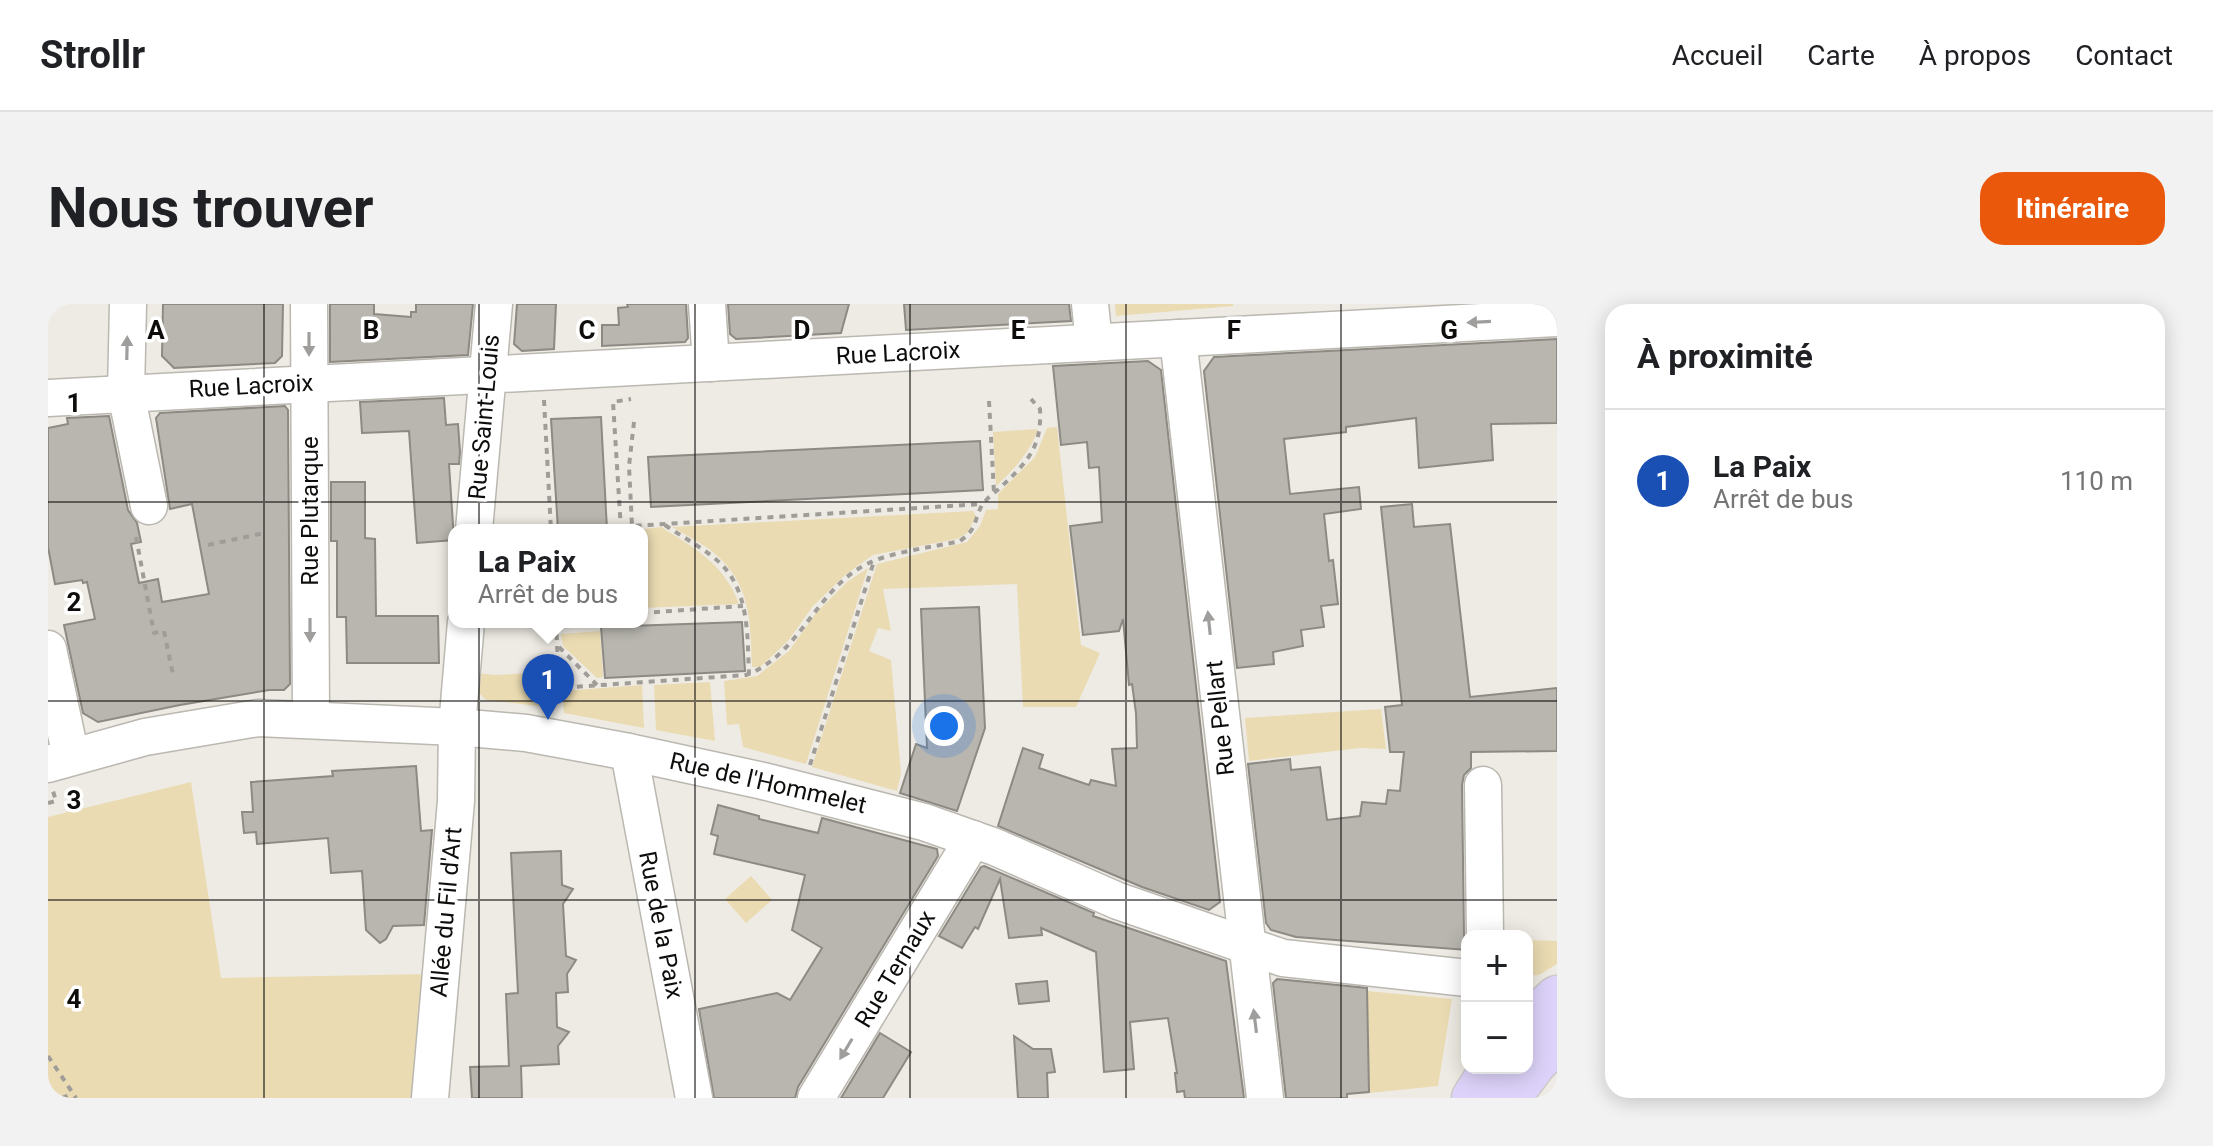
<!DOCTYPE html>
<html lang="fr">
<meta charset="utf-8">
<style>
:root{--surface:#fff;--page:#f2f2f2;--text:#202124;--muted:#757577;--line:#e0e0e0;--accent:#ea580c}
body{margin:0;font-family:Roboto,sans-serif;background:var(--page);color:var(--text)}
.controls{position:absolute;right:24px;bottom:24px;display:grid;overflow:hidden;border-radius:16px;box-shadow:0 4px 20px #0003}
.controls button{width:72px;height:72px;display:grid;place-items:center;padding:0;border:0;border-bottom:2px solid var(--line);background:var(--surface);color:var(--text);font:40px sans-serif}
.you{position:absolute;left:896px;top:422px;width:28px;height:28px;margin:-20px;border:6px solid #fff;border-radius:50%;background:#1a73e8;box-shadow:0 0 0 12px #1a73e833}
.badge{display:grid;place-items:center;width:52px;height:52px;border-radius:50%;background:var(--accent);color:#fff;font-size:26px;font-weight:700}
.pin{position:absolute;translate:-50% -66px;filter:drop-shadow(0 2px 4px #0008)}
.pin::after{content:'';position:absolute;top:42px;width:28px;height:24px;background:inherit;clip-path:polygon(0 0,100% 0,50% 100%)}
.popup{position:absolute;left:400px;top:220px;width:200px;height:104px;box-sizing:border-box;display:grid;place-content:center;border-radius:16px;background:var(--surface);filter:drop-shadow(0 2px 6px #0005);font-size:26px;white-space:nowrap;color:var(--muted)}
.popup b{font-size:30px;color:var(--text)}
.popup::after{content:'';position:absolute;left:50%;top:100%;margin-left:-16px;border:16px solid transparent;border-top-color:var(--surface)}
.list{margin:0;padding:0;list-style:none}
h2{display:flex;justify-content:space-between;align-items:center;height:104px;margin:0;padding:0 32px;font-size:34px}
h2 small{font-size:26px;font-weight:400;color:var(--muted)}
.list li{display:grid;grid-template-columns:52px 1fr auto;gap:24px;align-items:center;box-sizing:border-box;height:144px;padding:0 32px;border-top:2px solid var(--line)}
.list b{display:block;font-size:30px;white-space:nowrap}
.list p{margin:0;font-size:26px;white-space:nowrap;color:var(--muted)}
.list em{font-size:26px;font-style:normal;color:var(--muted)}
.map{position:relative;flex:none;width:1509px;height:794px;overflow:hidden;border-radius:24px}
header{display:flex;align-items:center;gap:48px;box-sizing:border-box;height:112px;padding:0 40px;background:var(--surface);border-bottom:2px solid var(--line)}
header strong{font-size:38px}
nav{display:flex;gap:44px;margin-inline-start:auto;font-size:28px}
.intro{display:flex;align-items:center;justify-content:space-between;box-sizing:border-box;height:192px;padding:0 48px}
h1{margin:0;font-size:56px}
.button{padding:20px 36px;border-radius:24px;background:var(--accent);color:#fff;font-size:28px;font-weight:700}
main{display:flex;gap:48px;padding:0 48px}
aside{flex:1;background:var(--surface);border-radius:24px;box-shadow:0 4px 20px #0003}
.map>svg:first-child{display:block}
</style>
<header>
<strong>Strollr</strong>
<nav><a>Accueil</a><a>Carte</a><a>À propos</a><a>Contact</a></nav>
</header>
<div class="intro"><h1>Nous trouver</h1><a class="button">Itinéraire</a></div>
<main>
<div class="map">
<svg width="1509" height="794" viewBox="0 0 1509 794">
<rect width="100%" height="100%" fill="#eeebe4"/>
<!-- green -->
<g fill="#eadbb2">
<polygon points="1067,0 1185,0 1185,2 1068,12"/>
<polygon points="1009,123 1033,341 1052,349 1028,403 975,403 969,280 835,285 843,327 830,324 821,347 843,356 853,469 849,487 764,463 829,260 919,238 932,222 938,206 950,205 950,190 987,153 999,124"/>
<path d="M990,125C982,149 966,165 948,182L945,128Z"/>
<path d="M925,207L928,212L919,229L909,235L825,251L797,271L765,302L740,337L712,363H704C702,318 704,281 666,249C654,239 637,231 624,223Z"/>
<path d="M613,223C647,244 677,261 691,300L594,304V226H588Z"/>
<polygon points="820,264 758,460 695,443 691,420 679,421 676,377 709,372 741,347 768,309 799,278"/>
<polygon points="552,327 555,373 549,374 515,342 513,330"/>
<polygon points="505,368 507,404 438,396 430,388 428,369 447,371"/>
<polygon points="662,378 667,437 608,426 606,381"/>
<polygon points="594,381 596,424 516,409 514,387"/>
<polygon points="1333,405 1338,445 1312,444 1201,457 1197,414"/>
<polygon points="143,478 173,674 380,670 369,794 0,794 0,513"/>
<polygon points="703,572 724,596 698,619 677,595"/>
<polygon points="1479,636 1509,637 1509,660 1491,671 1479,672"/>
<polygon points="1319,687 1404,695 1390,782 1321,789"/>
</g>
<!-- building -->
<g fill="#b8b6af" stroke="#8c8a83" stroke-width="2">
<polygon points="115,0 235,0 234,52 227,59 126,64 114,52"/>
<polygon points="282,0 326,0 326,10 363,13 363,8 368,8 368,0 425,0 420,51 282,58"/>
<polygon points="469,0 508,0 506,45 474,47 466,40"/>
<polygon points="579,0 638,0 640,34 637,38 554,42 554,21 571,21 570,4 580,3"/>
<polygon points="680,0 801,0 793,29 688,35 682,30"/>
<polygon points="856,0 1021,0 1023,17 858,26"/>
<polygon points="1509,35 1509,119 1443,120 1445,156 1371,164 1368,114 1298,123 1298,128 1236,135 1242,190 1311,183 1313,205 1276,210 1281,257 1285,256 1290,300 1273,302 1276,323 1253,326 1255,342 1225,348 1226,360 1189,364 1156,67 1166,53"/>
<polygon points="1100,57 1113,66 1135,265 1172,598 1161,606 1094,583 950,522 975,444 995,451 991,464 1041,481 1043,476 1068,482 1064,445 1089,444 1088,409 1084,380 1081,381 1075,315 1071,327 1035,331 1022,222 1054,218 1051,163 1041,164 1039,138 1013,141 1005,62"/>
<polygon points="396,94 398,121 410,120 412,148 411,160 401,160 406,236 369,239 361,127 314,129 312,98"/>
<polygon points="237,102 240,106 242,380 236,386 221,386 132,401 50,418 35,409 16,321 47,315 39,278 35,279 34,276 7,280 0,243 0,124 20,120 19,114 61,112 80,206 89,219 93,238 83,240 91,279 110,275 114,298 161,290 144,200 122,205 108,114 112,109"/>
<polygon points="553,113 559,226 510,226 503,115"/>
<polygon points="932,137 935,186 603,203 600,153"/>
<polygon points="283,178 317,178 317,234 327,235 328,312 390,312 391,359 299,359 298,313 289,313 289,237 283,237"/>
<polygon points="1364,200 1366,223 1402,220 1422,393 1509,384 1509,447 1423,448 1423,464 1416,471 1414,481 1416,632 1419,646 1248,633 1223,626 1218,619 1200,460 1242,455 1243,466 1272,463 1279,516 1312,512 1314,498 1338,500 1340,486 1352,487 1356,448 1342,448 1337,403 1354,401 1333,203"/>
<polygon points="931,303 937,424 909,507 852,489 868,440 879,444 873,305"/>
<polygon points="694,318 697,367 557,374 553,323"/>
<polygon points="368,462 373,527 384,526 376,621 345,622 338,635 332,639 318,626 314,567 283,569 280,534 209,540 208,528 196,529 194,508 205,508 203,478 285,472 284,467"/>
<polygon points="670,501 711,512 711,515 770,529 774,514 889,545 890,552 750,783 747,794 666,794 651,705 729,689 742,696 774,644 744,626 757,571 666,550 670,532 663,530"/>
<polygon points="513,547 514,581 525,585 515,600 518,652 528,656 519,670 520,688 508,689 509,723 521,728 510,742 511,760 473,762 474,794 424,794 422,763 461,762 458,690 470,689 463,549"/>
<polygon points="936,562 1046,609 1045,612 1178,657 1196,794 1137,794 1136,787 1129,788 1127,769 1129,769 1120,714 1082,718 1086,765 1056,768 1048,648 993,624 994,631 961,634 952,575 930,625 927,623 914,644 891,632 933,563"/>
<polygon points="1229,675 1319,684 1321,788 1299,790 1299,794 1238,794 1225,679"/>
<polygon points="999,677 1001,697 971,700 968,680"/>
<polygon points="832,729 863,748 835,794 793,794"/>
<polygon points="966,732 985,745 1003,745 1007,768 999,769 1000,794 970,794"/>
</g>
<g fill="none" stroke-linecap="round" stroke-linejoin="round">
<!-- minor casing -->
<g stroke="#bab8b1" stroke-width="39">
<g id="minor">
<polyline points="80,0 78,89 101,202"/>
<polyline points="261,0 263,415"/>
<polyline points="659,0 663,59"/>
<polyline points="1042,0 1046,39"/>
<polyline points="1130,34 1217,794"/>
<polyline points="0,94 1509,14"/>
<polyline points="426,226 446,0"/>
<polyline points="0,345 23,453"/>
<polyline points="581,448 646,794"/>
<polyline points="0,460 97,433 210,414 409,423 478,429 581,448 715,477 876,518 947,543 1070,597 1235,654 1419,674"/>
<polyline points="1435,481 1437,632"/>
<polyline points="382,794 408,497 409,423 418,318"/>
<polyline points="768,794 925,535"/>
</g>
</g>
<!-- major casing -->
<g stroke="#cacac9" stroke-width="47">
<g id="major">
<polyline points="1479,722 1509,694"/>
<polyline points="1426,794 1445,764"/>
<polyline points="1460,794 1486,759 1509,735"/>
</g>
</g>
<!-- path -->
<g stroke="#a09d98" stroke-width="4" stroke-dasharray="6 6" stroke-linecap="butt">
<polyline points="496,96 503,226"/>
<polyline points="941,97 946,189"/>
<polyline points="586,118 581,162 584,222 934,200"/>
<path d="M617,221C633,232 650,241 665,253C702,281 699,329 701,370"/>
<polyline points="573,226 565,98 583,95"/>
<polyline points="88,233 106,329 116,327 125,371"/>
<polyline points="160,241 216,229"/>
<polyline points="594,309 695,302"/>
<path d="M508,318L511,384L698,371C748,353 766,293 810,265C835,248 883,244 912,237C930,224 925,218 934,201C938,195 946,189 952,184C979,158 994,144 992,105L983,95"/>
<polyline points="511,343 549,381"/>
<polyline points="762,461 826,257"/>
<polyline points="0,499 8,497 5,487"/>
<polyline points="0,752 28,794"/>
<polyline points="14,794 25,789"/>
</g>
<!-- minor -->
<use href="#minor" stroke="#fff" stroke-width="36"/>
<!-- major -->
<use href="#major" stroke="#ddd3fa" stroke-width="44"/>
</g>
<!-- one-way arrows -->
<defs><path id="oneway-solid" d="M-6-.8H1V-3.2L6.5 0L1 3.2V.8H-6Z" transform="scale(2)"/></defs>
<g fill="#9f9e9d">
<use href="#oneway-solid" transform="translate(1431 18) rotate(177)"/>
<use href="#oneway-solid" transform="translate(261 40) rotate(90)"/>
<use href="#oneway-solid" transform="translate(79 44) rotate(-89)"/>
<use href="#oneway-solid" transform="translate(1161 319) rotate(-96)"/>
<use href="#oneway-solid" transform="translate(262 326) rotate(90)"/>
<use href="#oneway-solid" transform="translate(1207 717) rotate(-97)"/>
<use href="#oneway-solid" transform="translate(798 745) rotate(121)"/>
</g>
<!-- grid -->
<path fill="none" stroke="#0e0d0b" stroke-width="2" stroke-opacity="0.55" d="M216,0V794M431,0V794M647,0V794M862,0V794M1078,0V794M1293,0V794M0,198H1509M0,397H1509M0,596H1509"/>
<g text-anchor="middle" stroke-width="7" stroke-linejoin="round" paint-order="stroke">
<!-- street labels -->
<g font-size="24" fill="#0e0d0b" stroke="#fff">
<text transform="translate(850 49) rotate(-3)" y="8">Rue Lacroix</text>
<text transform="translate(203 82) rotate(-3)" y="8">Rue Lacroix</text>
<text transform="translate(436 113) rotate(-85)" y="8">Rue Saint-Louis</text>
<text transform="translate(262 207) rotate(-90)" y="8">Rue Plutarque</text>
<text transform="translate(1172 414) rotate(-96)" y="8">Rue Pellart</text>
<text transform="translate(720 479) rotate(13)" y="8">Rue de l'Hommelet</text>
<text transform="translate(398 608) rotate(-85)" y="8">Allée du Fil d'Art</text>
<text transform="translate(613 621) rotate(79)" y="8">Rue de la Paix</text>
<text transform="translate(847 665) rotate(-59)" y="8">Rue Ternaux</text>
</g>
</g>
<g font-size="26" text-anchor="middle" font-weight="bold" fill="#0e0d0b" stroke="#fff" stroke-width="7" stroke-linejoin="round" paint-order="stroke">
<text x="108" y="35">A</text>
<text x="323" y="35">B</text>
<text x="539" y="35">C</text>
<text x="754" y="35">D</text>
<text x="970" y="35">E</text>
<text x="1186" y="35">F</text>
<text x="1401" y="35">G</text>
<text x="26" y="108">1</text>
<text x="26" y="307">2</text>
<text x="26" y="505">3</text>
<text x="26" y="704">4</text>
</g>
</svg>
<div class="controls">
<button>+</button>
<button>−</button>
</div>
<div class="you"></div>
<div class="pin badge" style="left:500px;top:416px;background:#1a4fb4">1</div>
<div class="popup"><b>La Paix</b>Arrêt de bus</div>
</div>
<aside>
<h2>À proximité<small></small></h2>
<ul class="list">
<li><span class="badge" style="background:#1a4fb4">1</span><div><b>La Paix</b><p>Arrêt de bus</p></div><em>110 m</em></li>
</ul>
</aside>
</main>
